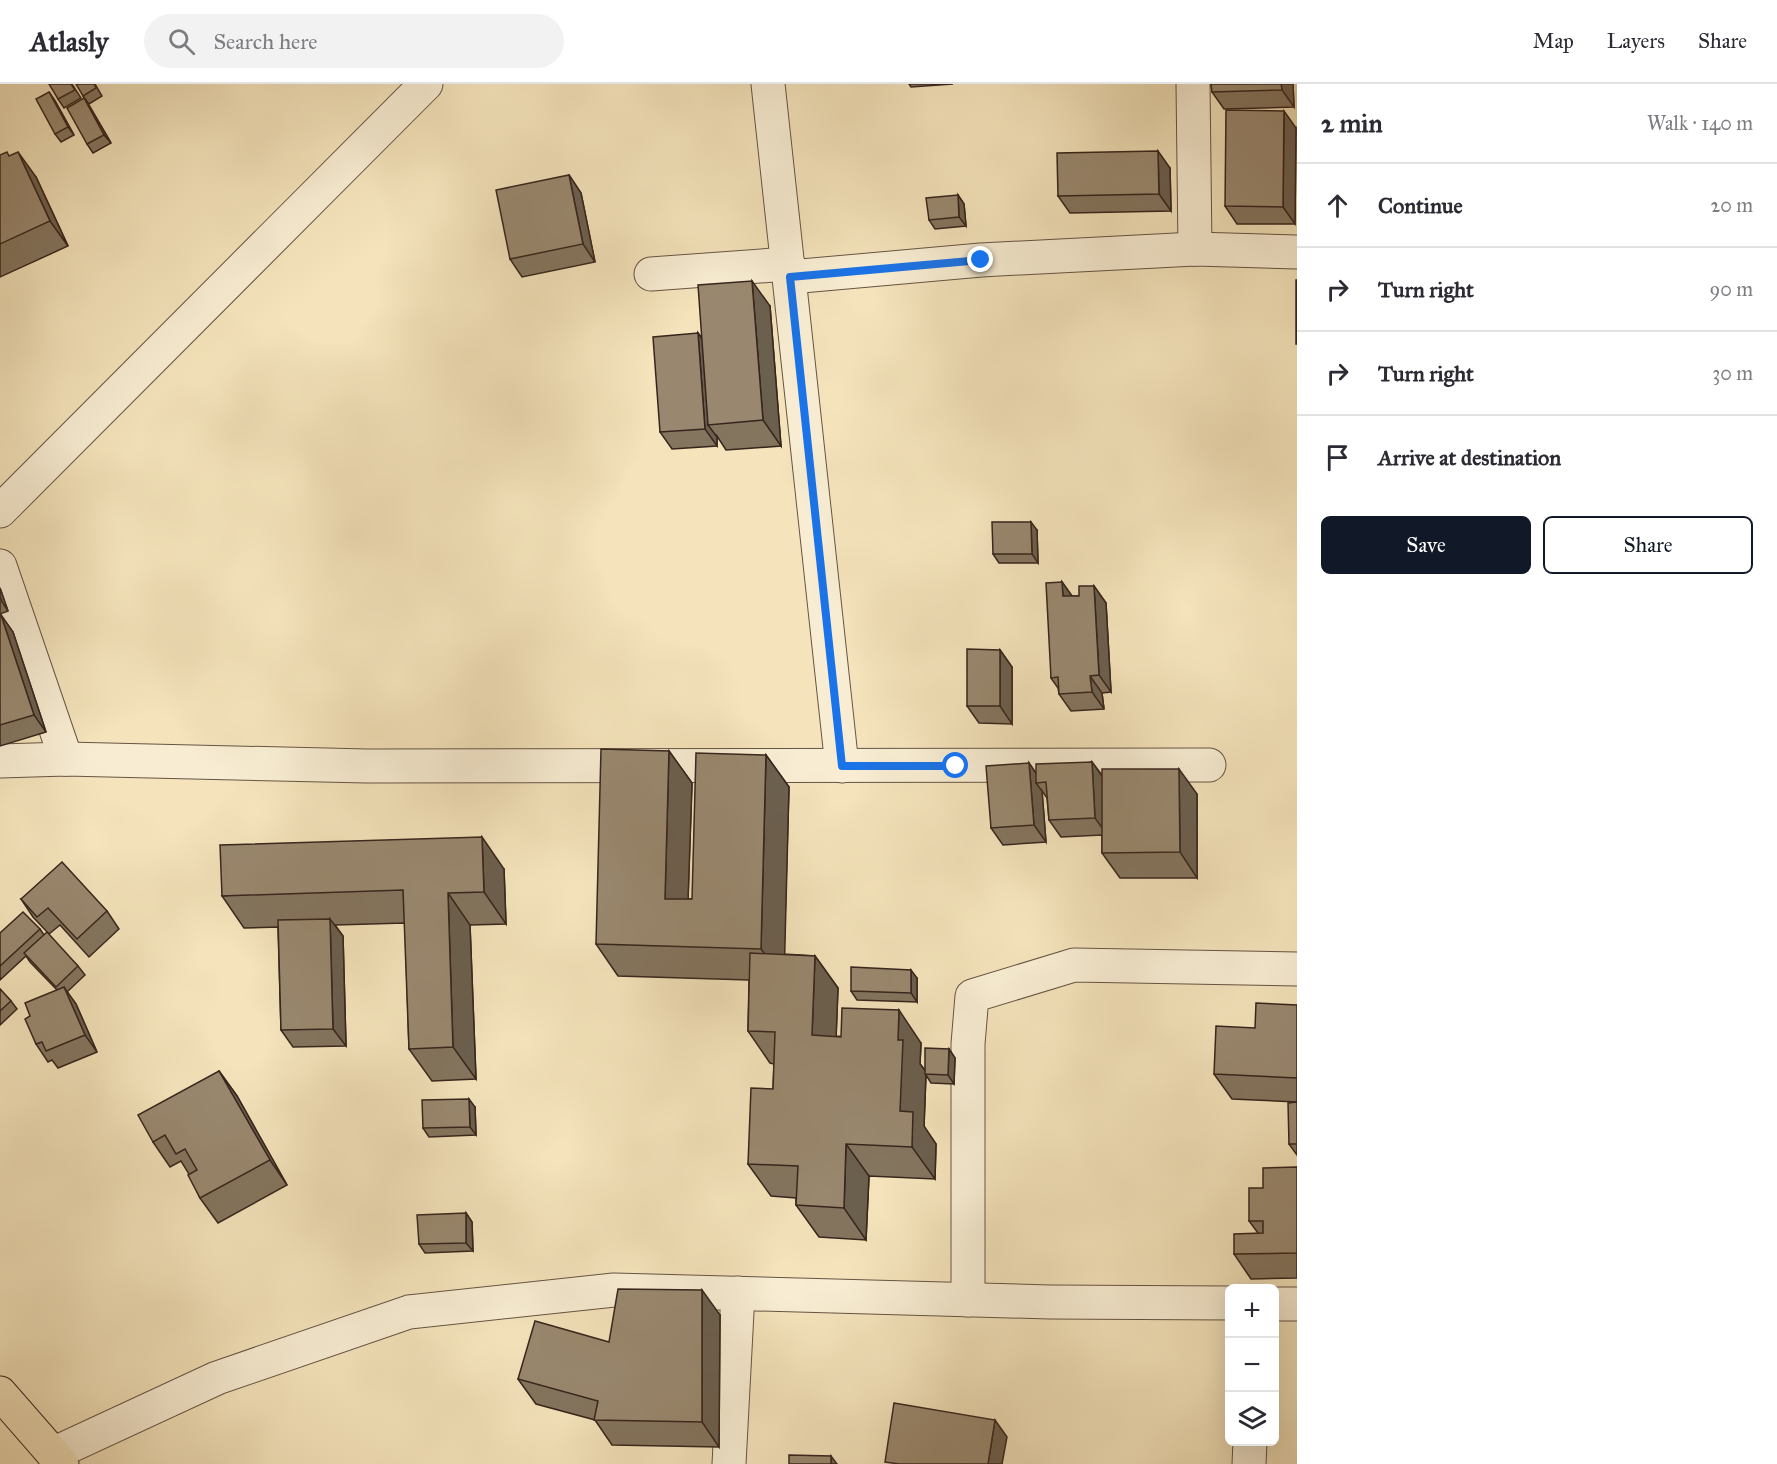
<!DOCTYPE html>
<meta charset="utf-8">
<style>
:root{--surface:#fff;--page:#f2f2f3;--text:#2b2b33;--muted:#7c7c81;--line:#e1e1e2;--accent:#111827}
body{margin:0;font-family:"IM FELL Great Primer",serif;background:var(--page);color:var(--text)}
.controls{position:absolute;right:18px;bottom:18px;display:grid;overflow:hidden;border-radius:9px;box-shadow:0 6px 24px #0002}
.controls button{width:54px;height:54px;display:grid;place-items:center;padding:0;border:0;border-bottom:2px solid var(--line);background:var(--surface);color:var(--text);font:30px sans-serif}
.stop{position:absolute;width:18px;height:18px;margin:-14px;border:4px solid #1a73e8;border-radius:50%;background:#fff}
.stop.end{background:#1a73e8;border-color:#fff;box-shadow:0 2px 6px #0008}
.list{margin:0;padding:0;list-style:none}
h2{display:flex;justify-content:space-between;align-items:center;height:78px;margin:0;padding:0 24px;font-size:26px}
h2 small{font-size:20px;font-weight:400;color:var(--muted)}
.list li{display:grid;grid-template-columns:39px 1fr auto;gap:18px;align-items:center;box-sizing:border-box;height:84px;padding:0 24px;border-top:2px solid var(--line)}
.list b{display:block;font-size:22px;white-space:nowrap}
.list em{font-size:20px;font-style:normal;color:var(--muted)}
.actions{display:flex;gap:12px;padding:18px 24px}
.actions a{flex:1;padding:14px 0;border:2px solid var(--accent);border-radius:9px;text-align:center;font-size:21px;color:var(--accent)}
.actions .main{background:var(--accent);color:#fff}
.icon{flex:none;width:33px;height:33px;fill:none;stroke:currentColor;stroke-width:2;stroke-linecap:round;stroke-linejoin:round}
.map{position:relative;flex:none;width:1297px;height:1380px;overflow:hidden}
header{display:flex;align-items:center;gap:36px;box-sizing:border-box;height:84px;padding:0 30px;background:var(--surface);border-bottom:2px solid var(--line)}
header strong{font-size:28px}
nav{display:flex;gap:33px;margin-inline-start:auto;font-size:21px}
.search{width:420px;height:54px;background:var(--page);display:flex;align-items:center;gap:15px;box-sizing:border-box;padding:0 21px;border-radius:33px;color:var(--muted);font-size:22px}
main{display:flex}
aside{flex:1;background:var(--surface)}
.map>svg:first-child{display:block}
</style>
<header>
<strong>Atlasly</strong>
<div class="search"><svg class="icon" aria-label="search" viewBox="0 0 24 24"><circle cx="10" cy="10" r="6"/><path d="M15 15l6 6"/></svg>Search here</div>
<nav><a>Map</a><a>Layers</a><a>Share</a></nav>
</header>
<main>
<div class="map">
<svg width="1297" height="1380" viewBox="0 0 1297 1380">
<rect width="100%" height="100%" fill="#f4e3bb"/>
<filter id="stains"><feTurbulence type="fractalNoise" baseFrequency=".00333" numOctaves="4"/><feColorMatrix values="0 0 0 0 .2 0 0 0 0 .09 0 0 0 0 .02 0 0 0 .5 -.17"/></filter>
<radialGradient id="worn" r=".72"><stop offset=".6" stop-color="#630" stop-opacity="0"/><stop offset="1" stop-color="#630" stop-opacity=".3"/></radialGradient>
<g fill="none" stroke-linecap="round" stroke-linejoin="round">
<!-- minor casing -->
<g stroke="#665444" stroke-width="35">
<g id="minor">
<polyline points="768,0 842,682"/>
<polyline points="1193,0 1195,165"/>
<polyline points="651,190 788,180"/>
<polyline points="790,193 981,176 1195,165 1297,168"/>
<polyline points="0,427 426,0"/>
<polyline points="0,482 66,675"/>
<polyline points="0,677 66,675 367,682 1209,681"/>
<polyline points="968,1216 968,960 972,912 1074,881 1297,885"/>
<polyline points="1274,1220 1297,1220"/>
<polyline points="53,1370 217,1294 409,1228 614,1206 1050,1218 1230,1219"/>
<polyline points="729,1380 738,1209"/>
<polyline points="1249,1380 1250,1358"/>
</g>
</g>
<!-- highway casing -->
<g stroke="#37251d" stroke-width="35">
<polyline id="highway" points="0,1309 62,1380"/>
</g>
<!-- minor -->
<use href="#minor" stroke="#f8edd3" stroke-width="33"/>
<!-- highway -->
<use href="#highway" stroke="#f4e3bb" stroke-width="33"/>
</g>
<!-- wall -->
<g fill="#84755f" stroke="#37251d" stroke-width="1.5">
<polygon points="72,0 81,14 64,24 58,15"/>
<polygon points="95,0 102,12 89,20 83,12"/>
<polygon points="909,0 953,0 911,3"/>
<polygon points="1211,0 1293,0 1294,23 1224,25 1212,8"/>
<polygon points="49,8 55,17 74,51 61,58 55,50"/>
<polygon points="84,14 90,23 111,59 93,69 87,60"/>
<polygon points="1296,44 1295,140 1237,140 1225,122"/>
<polygon points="0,71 10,72 36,93 68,162 0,193"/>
<polygon points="1170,84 1171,127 1070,129 1058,112"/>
<polygon points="569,91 581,109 595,178 522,193 510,175"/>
<polygon points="958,111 964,120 966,142 935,145 929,136"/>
<polygon points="770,222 781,362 726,366 717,352 717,362 672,365 660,348 698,249 702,254"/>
<polygon points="1037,446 1038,479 999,479 993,470"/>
<polygon points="1062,498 1072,512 1079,512 1094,502 1106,519 1111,608 1102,609 1104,625 1071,627 1059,610 1058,604 1051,594"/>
<polygon points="0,504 8,527 0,530"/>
<polygon points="0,531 1,531 13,548 46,648 0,662"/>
<polygon points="1000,566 1012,583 1012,640 979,639 967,622"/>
<polygon points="669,667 692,699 688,815 692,815 766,671 789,703 784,870 815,872 838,904 836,952 921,959 920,980 925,986 949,965 955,974 954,1000 931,999 926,991 924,1043 936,1060 935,1095 869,1092 866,1156 819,1153 796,1121 796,1114 771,1112 748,1080 773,1005 774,980 770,979 748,947 749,896 618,892 596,860"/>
<polygon points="1092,678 1102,691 1197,710 1197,794 1120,794 1102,769 1102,751 1061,753 1049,736 1047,714 1042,707 1046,758 1003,761 991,744 1029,679 1036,689"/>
<polygon points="504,785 506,840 470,841 476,995 432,997 409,965 405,839 335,841 343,852 346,962 293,963 281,946 278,843 244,844 222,812"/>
<polygon points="21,815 107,827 119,845 89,873 60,841 49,850 33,833"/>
<polygon points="40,845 44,851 78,882 85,891 67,908 76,920 97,968 58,984 52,976 48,978 36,960 30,932 57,906 30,878 26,872 0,896 0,849"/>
<polygon points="917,894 917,918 857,916 851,907"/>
<polygon points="0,905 11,917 17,925 0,941"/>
<polygon points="1297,921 1297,1018 1232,1015 1214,990 1255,944"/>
<polygon points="219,987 237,1012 287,1101 218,1139 200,1114 189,1090 181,1077 170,1083 153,1058"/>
<polygon points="1297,1018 1297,1071 1289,1060"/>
<polygon points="475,1023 476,1051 429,1053 423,1044"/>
<polygon points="1297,1083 1297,1194 1251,1195 1234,1170 1258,1149 1249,1137 1263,1104"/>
<polygon points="466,1129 472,1138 473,1167 425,1169 419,1160"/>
<polygon points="720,1231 719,1363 612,1361 595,1336 536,1320 518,1295 609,1258"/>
</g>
<!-- shaded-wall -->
<g fill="#6b5f4e" stroke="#37251d" stroke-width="1.5">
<polygon points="1281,0 1293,0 1294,23 1282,6"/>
<polygon points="49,8 55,17 74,51 68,43"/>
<polygon points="84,14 90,23 111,59 104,51"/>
<polygon points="1284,27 1296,44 1295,140 1283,123"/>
<polygon points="1158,67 1170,84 1171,127 1159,110"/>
<polygon points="18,68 36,93 68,162 50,137"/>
<polygon points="569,91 581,109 595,178 583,160"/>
<polygon points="958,111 964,120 966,142 959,133"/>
<polygon points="752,197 770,222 781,362 763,336"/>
<polygon points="698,249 710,267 708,341 717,353 717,362 705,345"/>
<polygon points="1031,438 1037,446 1038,479 1032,470"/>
<polygon points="1062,498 1074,515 1063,512"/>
<polygon points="1094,502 1106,519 1111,608 1099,591"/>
<polygon points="0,504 8,527 2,518 0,513"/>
<polygon points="1,531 13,548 46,648 34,631"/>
<polygon points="1000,566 1012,583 1012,640 1000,622"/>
<polygon points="1090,592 1102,609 1104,625 1092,608"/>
<polygon points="669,667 692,699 687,847 665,815"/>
<polygon points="766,671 789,703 784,897 761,865"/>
<polygon points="1092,678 1104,695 1107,751 1095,734"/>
<polygon points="1029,679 1041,697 1036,699 1042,707 1046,758 1034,741"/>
<polygon points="1179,685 1197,710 1197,794 1180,768"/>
<polygon points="482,753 504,785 506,840 484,808"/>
<polygon points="448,809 470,841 476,995 453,963"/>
<polygon points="330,835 343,852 346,962 333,945"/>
<polygon points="815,872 838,904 835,983 812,951"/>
<polygon points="911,886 917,894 917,918 911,909"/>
<polygon points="64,903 76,920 97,968 85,951"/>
<polygon points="899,926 921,959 920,980 926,988 924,1042 936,1060 935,1095 912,1063 900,1027 898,956"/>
<polygon points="949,965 955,974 954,1000 948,991"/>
<polygon points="219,987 237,1012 287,1101 270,1076"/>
<polygon points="469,1015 475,1023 476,1051 470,1043"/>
<polygon points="846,1060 869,1092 866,1156 844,1124"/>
<polygon points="466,1129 472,1138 473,1167 466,1159"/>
<polygon points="702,1206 720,1231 719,1363 702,1338"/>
<polygon points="995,1336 1007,1353 1002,1380 988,1380"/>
<polygon points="831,1372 837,1380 831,1380"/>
</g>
<!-- building -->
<g fill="#99886f" stroke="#37251d" stroke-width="1.5">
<polygon points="49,0 71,0 75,6 58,15"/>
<polygon points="76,0 94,0 96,4 83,12"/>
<polygon points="1211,0 1281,0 1282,6 1212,8"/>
<polygon points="49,8 68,43 55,50 36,15"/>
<polygon points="84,14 104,51 87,60 67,24"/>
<polygon points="1226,26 1284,27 1283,123 1225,122"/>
<polygon points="1158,67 1159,110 1058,112 1057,69"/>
<polygon points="7,68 9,72 18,68 50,137 0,160 0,71"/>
<polygon points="569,91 583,160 510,175 496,106"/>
<polygon points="958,111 959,133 929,136 926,114"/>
<rect x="1296" y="196" width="1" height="64"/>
<polygon points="752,197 763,336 708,341 698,201"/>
<polygon points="698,249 705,345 660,348 653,253"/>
<polygon points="992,438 1031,438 1032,470 993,470"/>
<polygon points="1062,498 1063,512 1079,512 1079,502 1094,502 1099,591 1090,592 1092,608 1059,610 1058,593 1051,594 1046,499"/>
<polygon points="0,531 1,531 34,631 0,641"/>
<polygon points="967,565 1000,566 1000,622 967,622"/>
<polygon points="601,665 669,667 665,815 692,815 696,669 766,671 761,865 596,860"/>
<polygon points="1092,678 1095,734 1049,736 1046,698 1036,699 1036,680"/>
<polygon points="1029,679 1034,741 991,744 986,682"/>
<polygon points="1102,685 1179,685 1180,768 1102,769"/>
<polygon points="482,753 484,808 448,809 453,963 409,965 403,806 222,812 220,761"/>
<polygon points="62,778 107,827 77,855 48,824 37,833 21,815"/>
<polygon points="23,828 40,845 0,882 0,849"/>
<polygon points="330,835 333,945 281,946 278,836"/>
<polygon points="47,848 78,882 56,903 24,869"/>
<polygon points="750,869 815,872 812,951 841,953 842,924 899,926 898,956 903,956 900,1027 913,1028 912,1063 846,1060 844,1124 796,1121 798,1082 748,1080 751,1004 773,1005 775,948 748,947"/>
<polygon points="851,883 911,886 911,909 851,907"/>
<polygon points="64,903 85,951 46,967 42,958 36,960 25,935 30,932 25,919"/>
<polygon points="0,905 11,917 0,927"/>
<polygon points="1256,919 1297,921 1297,994 1214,990 1216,942 1255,944"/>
<polygon points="925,964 949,965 948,991 925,990"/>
<polygon points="219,987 270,1076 200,1114 188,1091 197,1086 185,1065 176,1070 165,1051 153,1058 138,1031"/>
<polygon points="469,1015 470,1043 423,1044 422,1016"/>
<polygon points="1297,1018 1297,1060 1289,1060 1288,1019"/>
<polygon points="1297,1083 1297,1169 1234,1170 1234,1150 1263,1149 1263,1137 1249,1137 1249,1104 1263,1104 1263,1084"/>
<polygon points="466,1129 466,1159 419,1160 417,1131"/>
<polygon points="618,1205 702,1206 702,1338 594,1336 598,1317 518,1295 535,1237 609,1258"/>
<polygon points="894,1319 995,1336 988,1380 899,1380 885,1378"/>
<polygon points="789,1371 831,1372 831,1380 789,1380"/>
</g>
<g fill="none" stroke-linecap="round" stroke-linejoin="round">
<!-- route -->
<polyline stroke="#1a73e8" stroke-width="8" points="956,682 842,682 790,193 981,176"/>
</g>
<rect width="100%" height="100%" filter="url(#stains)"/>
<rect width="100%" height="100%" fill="url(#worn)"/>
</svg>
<div class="controls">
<button>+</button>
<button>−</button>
<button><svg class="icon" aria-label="layers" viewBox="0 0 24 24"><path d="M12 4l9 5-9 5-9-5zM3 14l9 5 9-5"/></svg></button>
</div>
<div class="stop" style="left:956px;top:682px"></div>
<div class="stop end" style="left:981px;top:176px"></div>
</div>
<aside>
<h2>2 min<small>Walk · 140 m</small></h2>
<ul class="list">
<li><svg class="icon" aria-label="ahead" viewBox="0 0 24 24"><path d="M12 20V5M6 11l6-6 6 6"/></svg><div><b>Continue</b></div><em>20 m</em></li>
<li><svg class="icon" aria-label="right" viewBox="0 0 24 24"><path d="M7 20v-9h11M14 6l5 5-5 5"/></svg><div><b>Turn right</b></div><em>90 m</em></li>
<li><svg class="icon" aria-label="right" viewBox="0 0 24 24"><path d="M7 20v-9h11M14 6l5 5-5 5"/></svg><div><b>Turn right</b></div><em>30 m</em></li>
<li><svg class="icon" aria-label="arrive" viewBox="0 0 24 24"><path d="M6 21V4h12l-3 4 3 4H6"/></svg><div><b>Arrive at destination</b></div></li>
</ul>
<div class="actions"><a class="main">Save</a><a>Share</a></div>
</aside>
</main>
